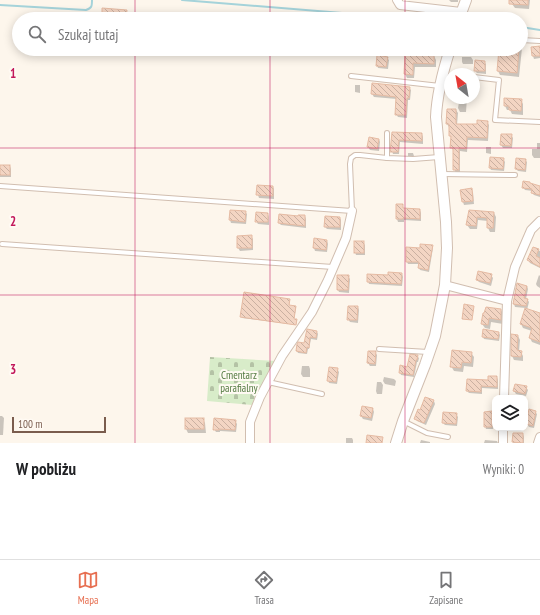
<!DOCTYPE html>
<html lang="pl">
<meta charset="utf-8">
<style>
:root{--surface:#fff;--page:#f2f2f2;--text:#202124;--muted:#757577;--line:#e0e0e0;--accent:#e76f51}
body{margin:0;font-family:"PT Sans Narrow",sans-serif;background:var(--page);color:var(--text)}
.controls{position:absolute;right:12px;bottom:12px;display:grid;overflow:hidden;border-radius:8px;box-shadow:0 2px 10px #0003}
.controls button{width:36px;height:36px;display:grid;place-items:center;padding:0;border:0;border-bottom:1px solid var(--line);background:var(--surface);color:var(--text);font:20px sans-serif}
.compass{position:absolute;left:444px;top:68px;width:36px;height:36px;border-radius:50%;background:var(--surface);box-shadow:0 2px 10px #0003;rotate:329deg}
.scale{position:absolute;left:12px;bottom:10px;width:94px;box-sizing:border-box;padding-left:4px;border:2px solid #7a5c4d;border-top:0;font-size:11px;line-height:14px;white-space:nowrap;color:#7a5c4d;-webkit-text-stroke:3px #fffaf3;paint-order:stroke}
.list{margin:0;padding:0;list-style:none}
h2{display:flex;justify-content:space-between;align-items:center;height:52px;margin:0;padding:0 16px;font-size:17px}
h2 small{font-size:13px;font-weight:400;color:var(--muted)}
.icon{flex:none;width:22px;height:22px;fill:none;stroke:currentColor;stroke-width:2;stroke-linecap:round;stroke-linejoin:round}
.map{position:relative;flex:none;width:540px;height:443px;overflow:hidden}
.search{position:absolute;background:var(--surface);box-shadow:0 2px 10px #0003;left:12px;right:12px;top:12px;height:44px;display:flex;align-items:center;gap:10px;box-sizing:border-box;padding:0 14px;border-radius:22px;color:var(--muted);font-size:15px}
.sheet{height:116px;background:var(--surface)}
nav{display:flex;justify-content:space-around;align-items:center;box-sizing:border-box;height:56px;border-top:1px solid var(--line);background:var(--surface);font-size:11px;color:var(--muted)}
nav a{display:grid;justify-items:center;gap:2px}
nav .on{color:var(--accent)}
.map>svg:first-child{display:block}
</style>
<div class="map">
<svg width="540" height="443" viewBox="0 0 540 443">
<defs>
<pattern id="cemetery-stones" width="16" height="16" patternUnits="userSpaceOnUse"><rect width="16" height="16" fill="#d8ecc9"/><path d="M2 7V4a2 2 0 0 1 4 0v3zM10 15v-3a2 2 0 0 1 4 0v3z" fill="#b4c2a5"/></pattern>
<pattern id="building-back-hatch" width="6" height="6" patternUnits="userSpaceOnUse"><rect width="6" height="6" fill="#f3d5c3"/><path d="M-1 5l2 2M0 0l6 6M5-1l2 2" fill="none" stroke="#cab0a1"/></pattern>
</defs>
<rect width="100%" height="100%" fill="#fdf6ec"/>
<!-- cemetery -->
<polygon fill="url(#cemetery-stones)" points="210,357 277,361 252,405 207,401"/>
<!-- shadow -->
<g fill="#0003">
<polygon points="449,0 458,0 458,2 451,2"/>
<polygon points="513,0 530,0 529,9 515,8 512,4"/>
<polygon points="126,11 129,15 129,19 104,19 103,17"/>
<polygon points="521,47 522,48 519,77 500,75 498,71 500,54 499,53 499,49 521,49"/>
<polygon points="540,47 540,58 534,59 533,56"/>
<polygon points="433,49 438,49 438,52 433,51"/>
<polygon points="406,55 434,56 436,60 436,67 415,67 414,78 407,78 405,74"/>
<polygon points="462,57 471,57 473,60 473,64 463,64 462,62"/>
<polygon points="387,58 389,60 388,69 378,68 377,65"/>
<polygon points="484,62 486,64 486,74 477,73 475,71"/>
<polygon points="355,85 360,85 360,93 355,92"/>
<polygon points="373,85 409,88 411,90 410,100 408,100 407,118 398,117 396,114 397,99 374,97 372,94"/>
<polygon points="450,91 450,98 467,98 466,112 460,112 458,108 459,102 452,101 449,98"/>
<polygon points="505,99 521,100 523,104 523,115 512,114 510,110 507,110 505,106"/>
<polygon points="456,110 458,113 457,125 478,126 487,122 489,125 488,141 468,140 467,152 460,151 460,173 456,173 454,169 454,151 451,147 452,139 450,136 449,127 447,124"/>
<polygon points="393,133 422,134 423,137 423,144 400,142 399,154 393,154 392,151"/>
<polygon points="511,135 513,138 512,148 503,148 501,145"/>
<polygon points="379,139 380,142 379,151 370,150 368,147"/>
<polygon points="537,143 540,143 540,158 534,158 532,155 532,149 537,149"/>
<polygon points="486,147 491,147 491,154 486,153"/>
<polygon points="408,153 413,153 414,156 408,156"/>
<polygon points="503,159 505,162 504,171 491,170 490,168"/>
<polygon points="525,160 527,162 526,172 518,171 516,169"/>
<polygon points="0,166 10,166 11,169 11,177 0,177"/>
<polygon points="530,184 540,187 540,197 534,195 532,193 533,191 525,190 523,187"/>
<polygon points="258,186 273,187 274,189 274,199 259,198 258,195"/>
<polygon points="462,190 471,190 473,192 474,204 464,205 463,202"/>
<polygon points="397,205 402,205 404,209 420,210 421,213 421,221 404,220 404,222 398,222 397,219"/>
<polygon points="231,211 245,212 247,214 246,224 231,223 230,220"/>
<polygon points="470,211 494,213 496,217 495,232 490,232 488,228 488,221 478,220 477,229 470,229 467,225"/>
<polygon points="268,214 269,217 269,225 258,224 256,221"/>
<polygon points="305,216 306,219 306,228 281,225 279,223"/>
<polygon points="340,218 341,220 341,230 327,229 325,227"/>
<polygon points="238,236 251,236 253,239 253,250 240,251 238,248"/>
<polygon points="315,240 327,241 328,244 327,252 315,251 314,248"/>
<polygon points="363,242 365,245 365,255 356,255 355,252"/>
<polygon points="432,246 433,248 429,272 420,270 419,268 420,264 408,264 407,262 421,249"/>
<polygon points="534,248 540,251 540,268 530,263 528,260"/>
<polygon points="402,274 403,277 402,286 369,284 368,281"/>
<polygon points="491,275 493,278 491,286 479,282 477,280"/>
<polygon points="539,275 540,276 540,288 537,286 536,284"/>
<polygon points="348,276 350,279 349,293 339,292 338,290"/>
<polygon points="527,286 528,289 526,299 527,299 529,302 527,310 540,314 540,345 532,342 530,338 532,331 523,328 521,324 526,308 515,307 514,304"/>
<polygon points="290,299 289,306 295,307 296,308 294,320 297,321 296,325 242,318 241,317"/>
<polygon points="358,307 359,310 358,323 350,322 348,319"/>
<polygon points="501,310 503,314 503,324 491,322 490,329 485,328 482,324 484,314"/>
<polygon points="307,331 317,332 318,334 317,340 311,339 309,349 308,349 307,354 298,353 297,351 304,344"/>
<polygon points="499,333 500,335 499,341 484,339 483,337"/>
<polygon points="518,336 520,340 519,351 521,352 523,356 523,361 514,360 512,356"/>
<polygon points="375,352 377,355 376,366 370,366 368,363"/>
<polygon points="471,353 474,357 473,367 464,366 463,372 454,371 451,366"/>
<polygon points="417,356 419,358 418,362 417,362 414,377 401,375 400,372 408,368"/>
<polygon points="302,366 309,366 310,369 310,377 303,377 301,374"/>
<polygon points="337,369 339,372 337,384 329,383 328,380"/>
<polygon points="384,377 394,379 396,381 395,386 385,384 383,381"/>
<polygon points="497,377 498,380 498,389 482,388 482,394 469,393 467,391"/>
<polygon points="377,382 381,382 383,385 382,394 377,394 376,391"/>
<polygon points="526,387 528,390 526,396 516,394 514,391"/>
<polygon points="426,398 434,401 435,404 426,425 417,421 415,418 420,411"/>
<polygon points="373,409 374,412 372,421 363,419 361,416"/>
<polygon points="492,412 493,415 493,429 486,429 485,426"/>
<polygon points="535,412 537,414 534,428 529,427 527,424"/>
<polygon points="456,414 458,417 457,426 445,425 443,423"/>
<polygon points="0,416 2,416 4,418 3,435 0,435"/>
<polygon points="203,419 205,423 206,433 188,433 186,429"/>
<polygon points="235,421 237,424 236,432 220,431 220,432 216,432 214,429"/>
<polygon points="513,434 523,434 524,437 524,443 513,443"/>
<polygon points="346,438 352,438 353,440 353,443 346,443"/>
<polygon points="421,440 430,442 430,443 420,443"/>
<polygon points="485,440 497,441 498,443 484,443"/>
</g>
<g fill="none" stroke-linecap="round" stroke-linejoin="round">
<!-- stream -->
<g stroke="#a5d3da" stroke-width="2">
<polyline points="182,0 415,19"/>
<path d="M0,5L86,10C92,8 92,6 92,0"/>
<polyline points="521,27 540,30"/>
</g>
</g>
<!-- building -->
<g fill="url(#building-back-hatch)" stroke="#e6bba3">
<polygon points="509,0 528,0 528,5 509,4"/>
<polygon points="102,8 127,10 126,19 102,17"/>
<polygon points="30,14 49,15 49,19 30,19"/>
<polygon points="540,46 540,56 532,56 531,47"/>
<polygon points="499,49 519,49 517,73 497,71"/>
<polygon points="405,54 434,55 434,64 413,63 413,75 404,74"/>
<polygon points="377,55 388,57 386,67 376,66"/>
<polygon points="475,60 485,61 485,71 474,71"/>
<polygon points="372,83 410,87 409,98 407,98 406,115 395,115 396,97 371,94"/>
<polygon points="504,98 522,99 521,111 509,110 509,106 504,106"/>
<polygon points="447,109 456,109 456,124 477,124 477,120 488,121 487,138 467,137 466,149 459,148 459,170 453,170 453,148 450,148 451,136 449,136 449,124 446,124"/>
<polygon points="392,132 422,133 422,141 399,140 398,152 390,152"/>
<polygon points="501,134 512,134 511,146 500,145"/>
<polygon points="369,137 379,139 377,149 367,147"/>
<polygon points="490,157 504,158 503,169 489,168"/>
<polygon points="516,158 526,159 525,170 515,169"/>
<rect x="0" y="165" width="10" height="10"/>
<polygon points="523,181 530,182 530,183 540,186 540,195 531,193 532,189 522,188"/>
<polygon points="257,185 273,186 273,196 256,195"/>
<polygon points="472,188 473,201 462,202 460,190"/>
<polygon points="396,204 403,204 403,208 420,209 420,219 403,218 403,219 396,219"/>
<polygon points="230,210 246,211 245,222 229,220"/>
<polygon points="469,210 494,212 493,228 487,228 487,218 477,217 476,226 466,225"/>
<polygon points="256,212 268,213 268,222 255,222"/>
<polygon points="279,214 298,216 298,215 305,215 305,226 278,223"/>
<polygon points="325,216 340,217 340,227 324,227"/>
<polygon points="252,235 252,248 237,248 237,236"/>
<polygon points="314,238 327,240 326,250 313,248"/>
<rect x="354" y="241" width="10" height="12"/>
<polygon points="420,244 433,245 428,270 418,268 419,262 406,262 406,247 420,248"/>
<polygon points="533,247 539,249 536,256 540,258 540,267 527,260"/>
<polygon points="478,271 492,274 490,283 476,280"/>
<polygon points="388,272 402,273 401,284 367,282 367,274 388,275"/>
<polygon points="337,275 349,275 348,290 337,290"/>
<polygon points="517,283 527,286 524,298 528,299 526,306 513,304"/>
<polygon points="244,292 290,299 289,305 296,306 294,319 297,319 296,325 240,317"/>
<polygon points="464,304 474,306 472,320 462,319"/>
<polygon points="348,306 358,306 357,320 347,320"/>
<polygon points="486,307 501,309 501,320 489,318 488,325 481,324 483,313 484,313"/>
<polygon points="525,308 540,313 540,342 529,338 532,328 520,324"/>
<polygon points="307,329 317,331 316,338 310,337 309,348 307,347 306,353 296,351 297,344 298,342 304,343"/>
<polygon points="483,329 499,332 498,339 482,337"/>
<polygon points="511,334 518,335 517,350 522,351 521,357 511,356"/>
<polygon points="452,350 472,352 471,363 462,362 461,368 450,367"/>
<polygon points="368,351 376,351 375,364 367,363"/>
<polygon points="410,354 418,355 417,360 416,360 413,375 399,373 400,365 407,367"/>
<polygon points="329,367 338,368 336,382 327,381"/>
<polygon points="488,376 497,376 497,387 481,386 481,392 466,391 467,379 488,380"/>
<polygon points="515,384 527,386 525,394 513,391"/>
<polygon points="425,397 434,400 424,423 414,419 418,409 420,410"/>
<polygon points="362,406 373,408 371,418 360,416"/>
<polygon points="529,409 536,411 533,426 526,424"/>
<polygon points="492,411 492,427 484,427 484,412"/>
<polygon points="443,412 457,413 456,424 442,423"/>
<rect x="185" y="418" width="19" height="11"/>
<polygon points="214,418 236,420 235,430 219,429 219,430 213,430"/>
<polygon points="513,433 523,433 523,443 512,442"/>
<polygon points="367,435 383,437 382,443 366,443"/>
</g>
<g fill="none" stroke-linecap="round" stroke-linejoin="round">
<!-- service casing -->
<g stroke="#d1beb0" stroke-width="6">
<g id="service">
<polyline points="521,40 540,41"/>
<polyline points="351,76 440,86"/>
<polyline points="474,77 499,80 495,120 540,122"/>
<polyline points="387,158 387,133"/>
<polyline points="442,174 515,175"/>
<polyline points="0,186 352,211 350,164 351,158 355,155 360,155 387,158 413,159 439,157"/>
<polyline points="2,244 333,267"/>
<polyline points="379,349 428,352"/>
<polyline points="268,382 322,394"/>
<polyline points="403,421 427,433 448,437"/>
</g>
</g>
<!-- minor casing -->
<g stroke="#d1beb0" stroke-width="10">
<g id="minor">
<polyline points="397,0 400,5 461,12"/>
<polyline points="445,285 507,301"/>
<polyline points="504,398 507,301 515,267 531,230 540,221"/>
<polyline points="250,443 250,422 260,397 282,356 312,312 328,280 346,238 352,211"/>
<polyline points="503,443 503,428"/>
<polyline points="538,443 540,437"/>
</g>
</g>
<!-- tertiary casing -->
<g stroke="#d1beb0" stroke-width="12">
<g id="tertiary">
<polyline points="459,19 466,0"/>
<path d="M396,443L403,421L425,365L435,336L445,285L447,248L446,222L436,117C437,93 443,71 450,49"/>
</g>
</g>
<!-- service -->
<use href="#service" stroke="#fff" stroke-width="4"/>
<!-- minor -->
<use href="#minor" stroke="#fff" stroke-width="8"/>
<!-- tertiary -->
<use href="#tertiary" stroke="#fff" stroke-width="10"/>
</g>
<!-- grid -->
<path fill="none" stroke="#c2185b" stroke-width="1" stroke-opacity="0.55" d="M135,0V19M270,0V19M405,0V19M135,49V443M270,49V443M405,49V443M0,148H540M0,295H540"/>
<g text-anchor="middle" stroke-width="4" stroke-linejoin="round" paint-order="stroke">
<!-- park labels -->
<g font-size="11" fill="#537a41" stroke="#fffaf3">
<text x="239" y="379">Cmentarz<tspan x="239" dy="13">parafialny</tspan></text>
</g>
</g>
<g font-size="13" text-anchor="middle" font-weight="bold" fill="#c2185b" stroke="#fffaf3" stroke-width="4" stroke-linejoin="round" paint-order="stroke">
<text x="13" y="78">1</text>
<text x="13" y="226">2</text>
<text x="13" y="374">3</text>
</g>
</svg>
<div class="controls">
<button><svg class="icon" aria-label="layers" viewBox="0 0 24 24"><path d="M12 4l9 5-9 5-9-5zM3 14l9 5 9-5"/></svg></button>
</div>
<svg class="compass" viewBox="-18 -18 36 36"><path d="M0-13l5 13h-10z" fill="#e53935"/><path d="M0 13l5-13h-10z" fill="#757577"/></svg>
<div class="scale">100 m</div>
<div class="search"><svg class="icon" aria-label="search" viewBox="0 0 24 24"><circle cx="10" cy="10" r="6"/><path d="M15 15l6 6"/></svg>Szukaj tutaj</div>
</div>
<section class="sheet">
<h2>W pobliżu<small>Wyniki: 0</small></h2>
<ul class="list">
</ul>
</section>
<nav>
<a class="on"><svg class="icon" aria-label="map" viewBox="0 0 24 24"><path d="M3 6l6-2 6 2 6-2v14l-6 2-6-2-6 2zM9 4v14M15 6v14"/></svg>Mapa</a>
<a><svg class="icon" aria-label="directions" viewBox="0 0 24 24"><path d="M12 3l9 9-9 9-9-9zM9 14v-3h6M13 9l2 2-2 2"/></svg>Trasa</a>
<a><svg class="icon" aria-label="saved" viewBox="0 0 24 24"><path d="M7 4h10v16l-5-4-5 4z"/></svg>Zapisane</a>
</nav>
